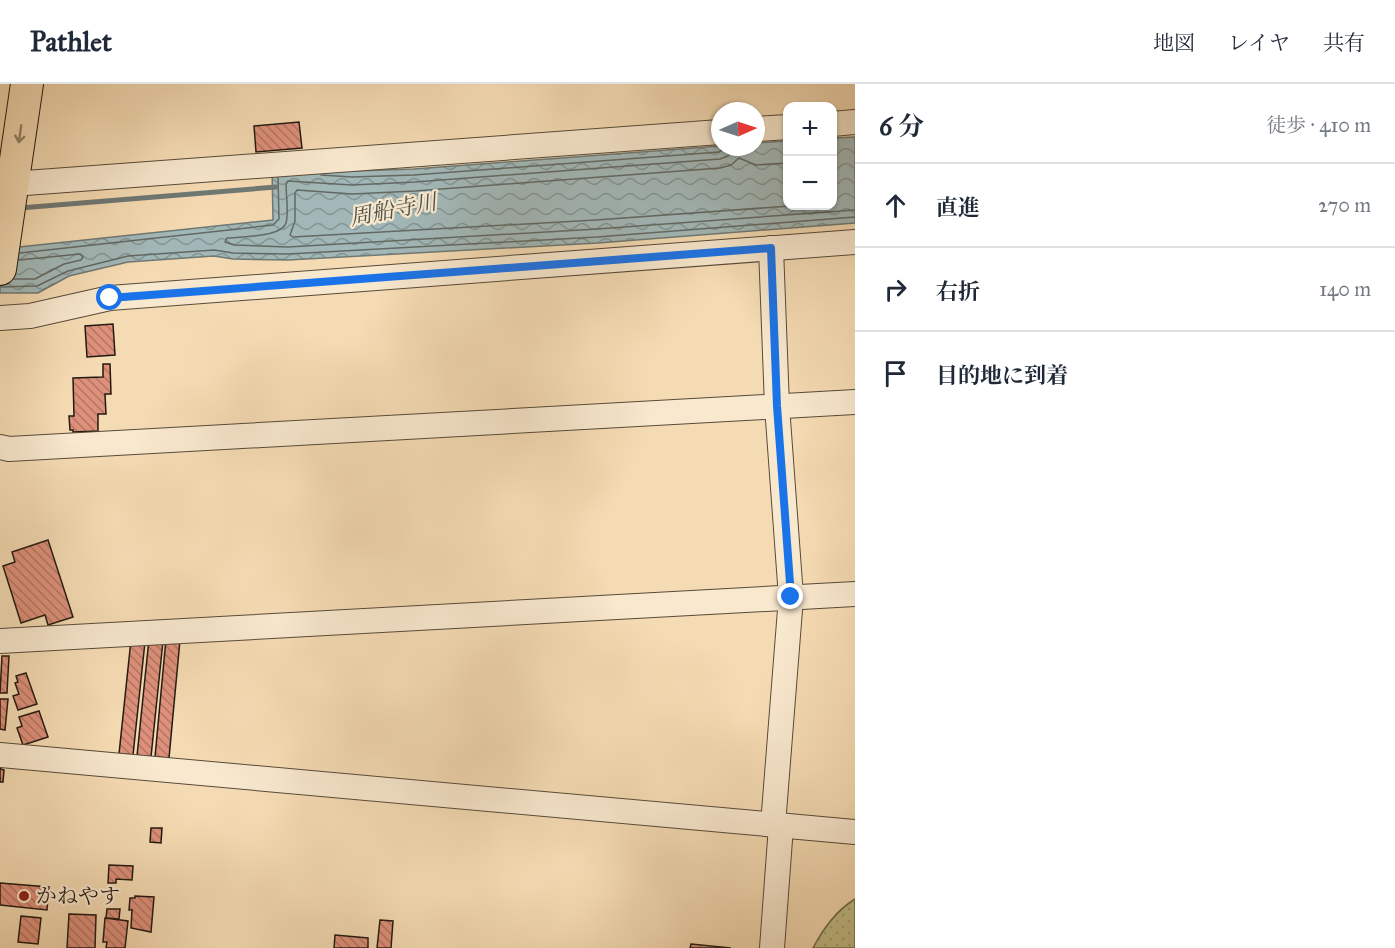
<!DOCTYPE html>
<html lang="ja">
<meta charset="utf-8">
<style>
:root{--surface:#fff;--page:#f2f2f3;--text:#1f2937;--muted:#747a83;--line:#e0e1e3}
body{margin:0;font-family:"IM FELL Great Primer","Noto Serif JP",serif;background:var(--page);color:var(--text)}
.controls{position:absolute;right:18px;top:18px;display:grid;overflow:hidden;border-radius:12px;box-shadow:0 2px 4px #0004}
.controls button{width:54px;height:54px;display:grid;place-items:center;padding:0;border:0;border-bottom:2px solid var(--line);background:var(--surface);color:var(--text);font:30px sans-serif}
.compass{position:absolute;left:711px;top:18px;width:54px;height:54px;border-radius:50%;background:var(--surface);box-shadow:0 2px 4px #0004;rotate:87deg}
.stop{position:absolute;width:18px;height:18px;margin:-14px;border:4px solid #1a73e8;border-radius:50%;background:#fff}
.stop.end{background:#1a73e8;border-color:#fff;box-shadow:0 2px 6px #0008}
.list{margin:0;padding:0;list-style:none}
h2{display:flex;justify-content:space-between;align-items:center;height:78px;margin:0;padding:0 24px;font-size:26px}
h2 small{font-size:20px;font-weight:400;color:var(--muted)}
.list li{display:grid;grid-template-columns:39px 1fr auto;gap:18px;align-items:center;box-sizing:border-box;height:84px;padding:0 24px;border-top:2px solid var(--line)}
.list b{display:block;font-size:22px;white-space:nowrap}
.list em{font-size:20px;font-style:normal;color:var(--muted)}
.icon{flex:none;width:33px;height:33px;fill:none;stroke:currentColor;stroke-width:2;stroke-linecap:round;stroke-linejoin:round}
.map{position:relative;flex:none;width:855px;height:864px;overflow:hidden}
header{display:flex;align-items:center;gap:36px;box-sizing:border-box;height:84px;padding:0 30px;background:var(--surface);border-bottom:2px solid var(--line)}
header strong{font-size:28px}
nav{display:flex;gap:33px;margin-inline-start:auto;font-size:21px}
main{display:flex}
aside{flex:1;background:var(--surface)}
.map>svg:first-child{display:block}
</style>
<header>
<strong>Pathlet</strong>
<nav><a>地図</a><a>レイヤ</a><a>共有</a></nav>
</header>
<main>
<div class="map">
<svg width="855" height="864" viewBox="0 0 855 864">
<defs>
<pattern id="grass-dots" width="8" height="8" patternUnits="userSpaceOnUse" patternTransform="scale(1.5)"><rect width="8" height="8" fill="#c2be88"/><path d="M2 2h.1M6 6h.1" fill="none" stroke="#a6a374" stroke-width="1.8" stroke-linecap="round"/></pattern>
<pattern id="water-waves" width="16" height="10" patternUnits="userSpaceOnUse" patternTransform="scale(1.5)"><rect width="16" height="10" fill="#a2b8b8"/><path d="M0 5q4-4 8 0t8 0" fill="none" stroke="#849594"/></pattern>
<pattern id="building-back-hatch" width="6" height="6" patternUnits="userSpaceOnUse" patternTransform="scale(1.5)"><rect width="6" height="6" fill="#de907b"/><path d="M-1 5l2 2M0 0l6 6M5-1l2 2" fill="none" stroke="#b47563"/></pattern>
</defs>
<rect width="100%" height="100%" fill="#f5dbb3"/>
<filter id="stains"><feTurbulence type="fractalNoise" baseFrequency=".00333" numOctaves="4"/><feColorMatrix values="0 0 0 0 .2 0 0 0 0 .09 0 0 0 0 .02 0 0 0 .5 -.17"/></filter>
<radialGradient id="worn" r=".72"><stop offset=".6" stop-color="#630" stop-opacity="0"/><stop offset="1" stop-color="#630" stop-opacity=".3"/></radialGradient>
<!-- grass -->
<path fill="url(#grass-dots)" stroke="#726c4c" stroke-width="1.5" d="M855,815V864H813C824,843 836,827 855,815Z"/>
<!-- water -->
<polygon fill="url(#water-waves)" stroke="#6f7975" stroke-width="1.5" points="855,53 855,139 598,159 288,176 233,175 214,172 128,178 69,192 38,209 0,209 0,165 273,136 272,84 302,83 353,87 414,85 720,62 756,63 756,59 787,57 788,122 832,122 833,54"/>
<g fill="none" stroke-linecap="round" stroke-linejoin="round">
<!-- shore -->
<g stroke="#626964" stroke-width="1.5">
<path d="M733,63L728,72L720,75L415,98L352,101L288,97L286,100C286,112 289,128 286,139C281,153 241,153 227,154L225,158L234,161L288,163L597,145L855,126"/>
<polyline points="788,79 756,81 739,74 731,81 720,84 415,107 352,110 297,106 295,109 295,137 290,151 293,153 596,136 790,122"/>
<polyline points="321,91 352,93 414,91 719,68 726,63"/>
<polyline points="20,169 273,141 279,135 278,94"/>
<polyline points="14,195 35,195 64,180 81,176 83,173 80,170 19,176"/>
<polyline points="0,203 37,202 68,187 128,172 214,166 233,169 288,170 597,153 855,133"/>
</g>
<!-- stream -->
<polyline stroke="#6f7975" stroke-width="5" points="20,124 276,103"/>
</g>
<!-- building -->
<g fill="url(#building-back-hatch)" stroke="#231a11" stroke-width="1.5">
<polygon points="299,38 302,64 256,68 254,42"/>
<polygon points="113,240 115,271 87,273 85,242"/>
<polygon points="103,280 110,280 111,310 105,310 106,330 98,330 98,347 73,348 73,346 70,346 69,332 74,332 73,294 103,293"/>
<polygon points="48,456 73,533 48,541 45,531 21,539 3,482 15,478 12,468"/>
<polygon points="149,555 163,557 151,673 137,672"/>
<polygon points="166,555 180,556 169,674 155,673"/>
<polygon points="131,556 145,558 133,671 119,670"/>
<polygon points="2,572 9,572 7,609 0,609"/>
<polygon points="26,589 37,620 18,626 13,612 19,610 15,599 18,598 16,592"/>
<polygon points="0,615 8,615 5,646 0,645"/>
<polygon points="39,627 48,653 23,661 17,644 22,642 19,633"/>
<polygon points="0,683 1,685 4,686 3,698 0,698"/>
<polygon points="151,744 162,744 161,759 150,758"/>
<polygon points="109,781 133,782 132,796 116,795 116,799 108,799"/>
<polygon points="0,799 49,803 47,826 0,821"/>
<polygon points="135,812 154,813 151,848 131,844 132,826 129,826 130,814 135,814"/>
<polygon points="107,825 120,825 119,835 106,834"/>
<polygon points="69,830 96,831 95,864 67,864"/>
<polygon points="21,832 41,834 38,860 18,858"/>
<polygon points="105,834 128,837 125,864 106,864 107,858 103,858"/>
<polygon points="380,836 393,837 391,864 377,864"/>
<polygon points="335,851 368,854 368,864 334,864"/>
<polygon points="691,860 731,864 690,864"/>
</g>
<g fill="none" stroke-linecap="round" stroke-linejoin="round">
<!-- minor casing -->
<g stroke="#584a3a" stroke-width="26">
<g id="minor">
<polyline points="832,40 855,38"/>
<polyline points="756,45 788,43"/>
<polyline points="12,100 720,48"/>
<polyline points="771,164 777,322 791,513 773,741"/>
<polyline points="0,234 30,232 110,214 855,158"/>
<polyline points="0,363 9,365 855,318"/>
<polyline points="0,557 855,510"/>
<polyline points="0,671 855,748"/>
<polyline points="772,864 781,742"/>
</g>
</g>
<!-- major casing -->
<g stroke="#231a11" stroke-width="34">
<polyline id="major" points="0,185 27,0"/>
</g>
<!-- minor -->
<use href="#minor" stroke="#f8e8ce" stroke-width="24"/>
<!-- major -->
<use href="#major" stroke="#f5dbb3" stroke-width="32"/>
</g>
<!-- one-way arrows -->
<defs><path id="oneway-shaft" d="M-6 0H5M1.5-3L5.5 0L1.5 3" fill="none" stroke-width="1.6" stroke-linecap="round" stroke-linejoin="round" transform="scale(1.5)"/></defs>
<use stroke="#96846a" href="#oneway-shaft" transform="translate(20 50) rotate(98)"/>
<g fill="none" stroke-linecap="round" stroke-linejoin="round">
<!-- route -->
<polyline stroke="#1a73e8" stroke-width="8" points="110,214 771,164 777,322 791,513"/>
</g>
<!-- markers -->
<circle fill="#8f2418" stroke="#f8e8ce" stroke-width="2" cx="24" cy="812" r="6"/>
<g text-anchor="middle" stroke-width="4.5" stroke-linejoin="round" paint-order="stroke">
<!-- poi labels -->
<g font-size="21" fill="#231a11" stroke="#f8e8ce" text-anchor="start">
<text x="36" y="819">かねやす</text>
</g>
<!-- water labels -->
<g font-size="22" font-style="italic" fill="#4f514b" stroke="#f8e8ce">
<text transform="translate(393 125) rotate(-11)" y="8">周船寺川</text>
</g>
</g>
<rect width="100%" height="100%" filter="url(#stains)"/>
<rect width="100%" height="100%" fill="url(#worn)"/>
</svg>
<div class="controls">
<button>+</button>
<button>−</button>
</div>
<svg class="compass" viewBox="-18 -18 36 36"><path d="M0-13l5 13h-10z" fill="#e53935"/><path d="M0 13l5-13h-10z" fill="#747a83"/></svg>
<div class="stop" style="left:110px;top:214px"></div>
<div class="stop end" style="left:791px;top:513px"></div>
</div>
<aside>
<h2>6 分<small>徒歩 · 410 m</small></h2>
<ul class="list">
<li><svg class="icon" aria-label="ahead" viewBox="0 0 24 24"><path d="M12 20V5M6 11l6-6 6 6"/></svg><div><b>直進</b></div><em>270 m</em></li>
<li><svg class="icon" aria-label="right" viewBox="0 0 24 24"><path d="M7 20v-9h11M14 6l5 5-5 5"/></svg><div><b>右折</b></div><em>140 m</em></li>
<li><svg class="icon" aria-label="arrive" viewBox="0 0 24 24"><path d="M6 21V4h12l-3 4 3 4H6"/></svg><div><b>目的地に到着</b></div></li>
</ul>
</aside>
</main>
